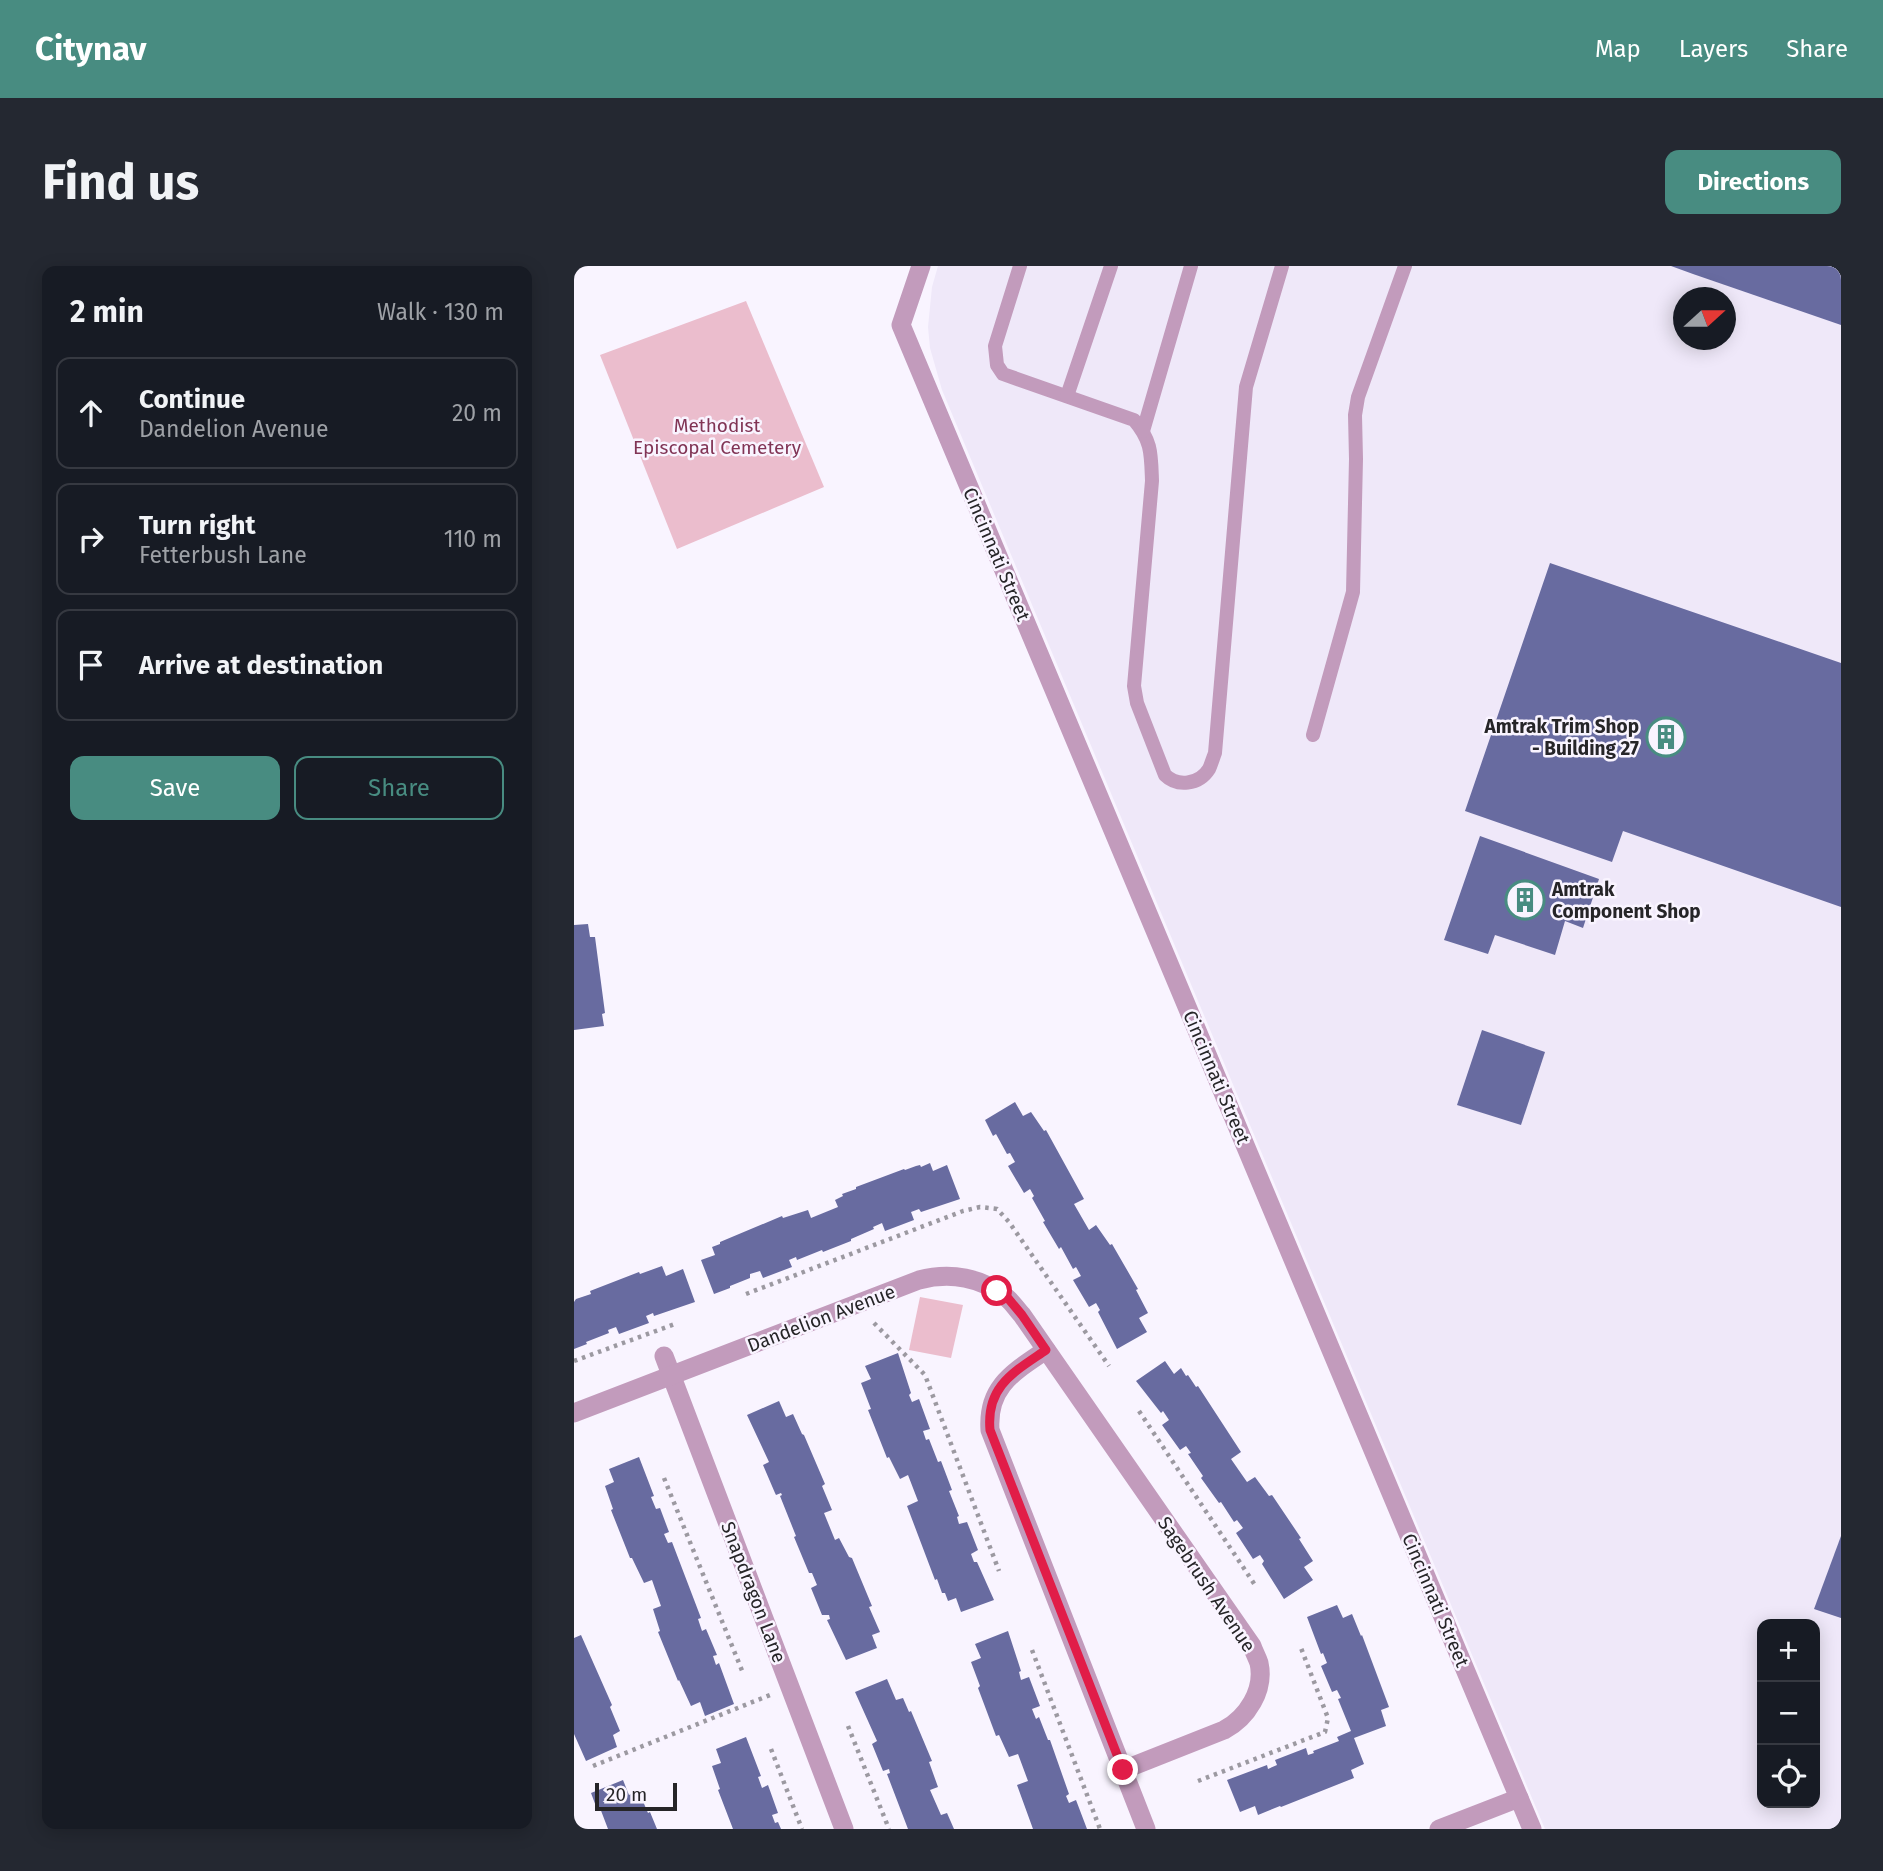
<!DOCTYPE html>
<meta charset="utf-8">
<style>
:root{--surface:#171b24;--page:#242831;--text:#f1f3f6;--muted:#9ea1a6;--line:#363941;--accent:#488c81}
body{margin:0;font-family:"Fira Sans",sans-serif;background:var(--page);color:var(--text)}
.controls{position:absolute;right:21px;bottom:21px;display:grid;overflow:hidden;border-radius:14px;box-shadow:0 4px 18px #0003}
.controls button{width:63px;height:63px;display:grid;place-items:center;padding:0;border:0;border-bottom:2px solid var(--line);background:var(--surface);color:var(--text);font:35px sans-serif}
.compass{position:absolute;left:1099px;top:21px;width:63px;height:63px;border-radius:50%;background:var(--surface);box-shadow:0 4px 18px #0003;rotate:69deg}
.scale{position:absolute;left:21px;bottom:18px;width:82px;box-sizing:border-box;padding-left:7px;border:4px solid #262528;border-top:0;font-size:19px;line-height:24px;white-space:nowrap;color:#262528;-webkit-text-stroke:5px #f9f4ff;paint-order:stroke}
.stop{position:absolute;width:21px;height:21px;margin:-16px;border:5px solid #e11d48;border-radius:50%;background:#fff}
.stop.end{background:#e11d48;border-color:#fff;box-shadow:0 2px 7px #0008}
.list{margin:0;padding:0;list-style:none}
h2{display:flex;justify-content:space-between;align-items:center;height:91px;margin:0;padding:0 28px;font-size:30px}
h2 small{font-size:23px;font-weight:400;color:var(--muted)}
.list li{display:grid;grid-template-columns:46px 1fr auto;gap:21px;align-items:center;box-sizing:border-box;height:112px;margin:0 14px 14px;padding:0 14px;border:2px solid var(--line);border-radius:14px}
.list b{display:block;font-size:26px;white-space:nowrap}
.list p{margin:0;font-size:23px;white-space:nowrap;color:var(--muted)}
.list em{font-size:23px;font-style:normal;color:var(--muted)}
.actions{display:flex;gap:14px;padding:21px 28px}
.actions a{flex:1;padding:16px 0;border:2px solid var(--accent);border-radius:14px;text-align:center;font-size:24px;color:var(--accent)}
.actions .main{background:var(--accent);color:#fff}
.icon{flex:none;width:38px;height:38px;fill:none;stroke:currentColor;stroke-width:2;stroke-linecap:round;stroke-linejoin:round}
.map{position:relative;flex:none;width:1267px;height:1563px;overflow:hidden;border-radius:14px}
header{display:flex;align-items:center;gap:42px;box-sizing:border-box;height:98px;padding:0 35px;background:var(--accent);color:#fff}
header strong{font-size:33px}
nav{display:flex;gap:38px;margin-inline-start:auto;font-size:24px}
.intro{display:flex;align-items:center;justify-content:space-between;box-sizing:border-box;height:168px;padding:0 42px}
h1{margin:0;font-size:49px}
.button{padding:18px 32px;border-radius:14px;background:var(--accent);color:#fff;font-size:24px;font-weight:700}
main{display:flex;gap:42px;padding:0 42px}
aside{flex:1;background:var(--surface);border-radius:14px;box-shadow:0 4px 18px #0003}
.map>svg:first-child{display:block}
</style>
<header>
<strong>Citynav</strong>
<nav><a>Map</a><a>Layers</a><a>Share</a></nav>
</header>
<div class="intro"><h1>Find us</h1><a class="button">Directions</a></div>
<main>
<aside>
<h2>2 min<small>Walk · 130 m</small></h2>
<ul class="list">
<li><svg class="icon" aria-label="ahead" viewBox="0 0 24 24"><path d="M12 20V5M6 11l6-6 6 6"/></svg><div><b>Continue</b><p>Dandelion Avenue</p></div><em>20 m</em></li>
<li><svg class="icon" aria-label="right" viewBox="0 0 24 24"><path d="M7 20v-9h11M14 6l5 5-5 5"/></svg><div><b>Turn right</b><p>Fetterbush Lane</p></div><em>110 m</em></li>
<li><svg class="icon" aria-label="arrive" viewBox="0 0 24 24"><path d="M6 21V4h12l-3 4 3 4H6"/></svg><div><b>Arrive at destination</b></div></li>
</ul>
<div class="actions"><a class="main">Save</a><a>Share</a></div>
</aside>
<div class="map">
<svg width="1267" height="1563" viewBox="0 0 1267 1563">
<rect width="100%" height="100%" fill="#f9f4ff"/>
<!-- built -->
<path fill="#efe8f9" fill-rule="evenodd" d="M364,0H1267V1563H971L368,124L356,82L354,61L358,21ZM1110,32H1152V74H1110ZM1188,1358H1241V1537H1188Z"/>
<!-- green -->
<g fill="#ebbdcd">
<polygon points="172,35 250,221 103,283 26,89"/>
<polygon points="346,1031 389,1039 377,1092 335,1084"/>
</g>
<!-- building -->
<g fill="#686ba0">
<polygon points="1097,0 1267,0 1267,59 1119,8"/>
<polygon points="976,297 1267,397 1267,641 1049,565 1038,596 891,545"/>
<polygon points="906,570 1025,613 1009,662 991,655 981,689 921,669 914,688 870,674"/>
<polygon points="14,658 16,671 21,671 31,747 28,748 30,760 0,764 0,659"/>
<polygon points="908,764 971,786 947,859 883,839"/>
<polygon points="441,836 449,850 457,846 470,865 472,864 510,933 500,938 515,964 522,959 536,979 538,978 564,1023 562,1024 574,1047 565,1052 573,1066 543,1083 524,1046 526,1044 522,1037 515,1041 499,1014 507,1010 502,1001 499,1003 487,981 485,983 469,956 471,955 458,932 460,930 456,923 450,927 434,900 441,896 436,887 433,888 422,868 419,870 411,854"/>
<polygon points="356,897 359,905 373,899 386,933 347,946 345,943 337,946 340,954 311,965 308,957 299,961 300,963 277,973 277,975 249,986 248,984 223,994 222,991 215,994 218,1001 189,1012 186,1005 176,1008 176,1012 156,1020 156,1022 140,1028 127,994 141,989 138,981 146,978 146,976 208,950 209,952 234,944 237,952 264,941 261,934 269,930 268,928 282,923 282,921 330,903 331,904 342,900 346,899 347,901"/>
<polygon points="88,1000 92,1010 109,1003 121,1036 80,1050 79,1047 72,1050 75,1057 45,1068 42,1061 34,1064 35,1067 12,1076 13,1078 0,1083 0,1036 2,1033 17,1028 16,1025 65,1006 66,1008"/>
<polygon points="324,1087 337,1127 335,1129 338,1136 345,1133 356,1163 349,1165 352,1174 355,1173 364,1196 367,1195 378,1224 375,1225 385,1250 383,1251 385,1258 393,1256 404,1284 397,1288 400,1296 403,1296 420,1334 387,1346 382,1332 374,1335 371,1327 368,1327 363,1313 361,1314 333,1240 344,1235 334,1209 326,1213 315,1191 313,1192 294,1144 297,1143 287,1117 297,1113 291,1100"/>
<polygon points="591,1095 600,1108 607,1102 612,1110 614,1109 622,1121 624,1120 667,1186 657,1193 673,1216 681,1211 695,1230 698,1229 727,1272 725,1273 739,1295 730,1301 739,1314 710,1333 688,1298 690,1295 686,1289 679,1293 662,1267 669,1262 663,1254 660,1256 647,1236 645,1237 627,1212 629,1210 614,1188 617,1187 612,1180 606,1184 588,1159 595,1154 589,1145 587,1147 562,1115"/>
<polygon points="205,1135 212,1151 219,1148 228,1168 230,1169 251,1218 248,1220 258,1244 250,1247 261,1274 265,1272 275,1291 278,1292 298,1340 295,1341 306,1366 298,1369 303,1382 272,1394 253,1354 256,1353 255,1349 248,1349 237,1322 243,1319 238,1307 235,1307 220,1271 222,1270 206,1230 208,1229 207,1227 202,1229 201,1227 189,1199 195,1196 173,1149"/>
<polygon points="65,1191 80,1230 77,1231 82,1243 86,1242 95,1266 90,1268 94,1277 98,1276 127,1352 124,1353 128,1365 132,1363 143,1389 139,1390 142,1399 145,1397 160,1438 131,1450 126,1436 117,1440 105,1414 104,1415 84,1366 86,1365 79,1343 87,1340 78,1314 70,1317 58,1292 56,1292 37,1244 39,1243 31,1220 40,1216 35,1203"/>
<polygon points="1267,1270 1267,1352 1240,1343"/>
<polygon points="763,1339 769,1352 778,1348 787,1370 788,1369 815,1441 807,1444 812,1460 780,1472 790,1498 777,1504 780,1512 707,1541 706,1540 684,1549 681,1540 666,1546 653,1514 693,1499 694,1503 703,1499 701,1494 732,1482 734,1489 740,1487 739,1485 765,1475 763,1471 777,1465 764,1433 767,1432 763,1424 758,1426 747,1400 753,1397 749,1387 747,1388 733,1351"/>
<polygon points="434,1365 447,1405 445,1406 447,1414 455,1411 466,1440 458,1443 462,1453 465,1451 474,1474 476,1474 495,1528 492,1530 495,1537 502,1534 513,1563 459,1563 443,1519 454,1515 444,1488 435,1491 425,1469 422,1470 404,1422 406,1420 397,1396 407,1392 401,1378"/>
<polygon points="7,1369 38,1439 36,1441 46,1465 39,1469 43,1481 12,1495 0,1468 0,1372"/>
<polygon points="313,1413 322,1434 329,1432 335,1446 337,1445 358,1495 355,1496 364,1521 356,1524 367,1549 373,1547 380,1563 334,1563 313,1508 316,1507 315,1503 309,1505 298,1478 303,1475 281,1426"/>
<polygon points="172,1471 187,1510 184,1511 188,1522 194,1519 204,1547 198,1549 201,1557 204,1556 207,1563 159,1563 144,1524 146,1523 138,1500 147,1497 142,1483"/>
<polygon points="49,1514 55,1529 63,1525 66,1534 68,1533 74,1547 76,1546 83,1563 34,1563 26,1542 23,1543 17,1527"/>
</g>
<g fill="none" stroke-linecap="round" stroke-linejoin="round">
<!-- path -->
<g stroke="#9c99a1" stroke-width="4.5" stroke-dasharray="3.5 5" stroke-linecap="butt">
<polyline points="172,1028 389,945 406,941 423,943 435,956 535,1100"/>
<polyline points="300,1057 351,1109 425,1305"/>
<polyline points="0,1095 101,1058"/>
<polyline points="565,1145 681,1319"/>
<polyline points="90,1212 169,1407"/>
<polyline points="458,1384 526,1563"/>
<polyline points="274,1460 315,1563"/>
<polyline points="197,1483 228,1563"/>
<polyline points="19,1500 196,1429"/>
<polyline points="624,1515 751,1466 754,1452 727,1382"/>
</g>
<!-- service -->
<g stroke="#c29bbc" stroke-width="14">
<path d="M446,0L421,80L423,99L429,108L560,154C578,175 577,188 578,215L560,420L563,437L591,509C603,521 625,519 635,503C637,499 639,492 641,487L672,121L708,0"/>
<polyline points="493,130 537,0"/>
<polyline points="569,165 617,0"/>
<polyline points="739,469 779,326 782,193 781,149 784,131 831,0"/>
</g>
<!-- minor -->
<g stroke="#c29bbc" stroke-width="19">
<path d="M472,1084C440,1106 413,1120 416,1164L572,1563"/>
<polyline points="90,1090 270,1563"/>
<path d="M0,1147L345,1014C376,1006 408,1011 433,1032C439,1037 443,1044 448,1049L678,1380C680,1386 683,1391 685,1397C691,1424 673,1452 650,1464L549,1504"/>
<polyline points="865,1563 945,1532"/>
</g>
<!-- tertiary -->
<polyline stroke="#c29bbc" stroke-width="19" points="347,0 327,59 958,1563"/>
</g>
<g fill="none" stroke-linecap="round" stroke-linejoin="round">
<!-- route -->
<path stroke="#e11d48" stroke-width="9" d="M423,1025L433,1031L448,1049L472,1084C440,1106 412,1120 416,1164L549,1504"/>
</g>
<!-- icons -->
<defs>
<g id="building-ring" transform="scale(2.0125)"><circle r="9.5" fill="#f9f4ff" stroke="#488c81" stroke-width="1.5"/><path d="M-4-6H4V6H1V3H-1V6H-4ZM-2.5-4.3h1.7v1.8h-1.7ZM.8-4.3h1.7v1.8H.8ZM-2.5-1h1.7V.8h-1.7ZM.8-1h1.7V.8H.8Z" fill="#488c81"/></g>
</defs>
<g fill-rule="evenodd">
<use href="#building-ring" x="1092" y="471"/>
<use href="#building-ring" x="951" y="634"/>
</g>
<g text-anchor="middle" stroke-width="5" stroke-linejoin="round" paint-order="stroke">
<!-- park labels -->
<g font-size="19" fill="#813455" stroke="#f9f4ff">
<text x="143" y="166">Methodist<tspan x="143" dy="22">Episcopal Cemetery</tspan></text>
</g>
<!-- street labels -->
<g font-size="19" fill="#262528" stroke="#f9f4ff">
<text transform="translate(423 288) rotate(67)" y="7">Cincinnati Street</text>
<text transform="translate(643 811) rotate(67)" y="7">Cincinnati Street</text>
<text transform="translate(247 1052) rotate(-21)" y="7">Dandelion Avenue</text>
<text transform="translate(633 1318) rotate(56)" y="7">Sagebrush Avenue</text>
<text transform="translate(180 1326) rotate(69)" y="7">Snapdragon Lane</text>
<text transform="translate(862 1334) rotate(67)" y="7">Cincinnati Street</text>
</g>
<!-- poi labels -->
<g font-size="19" font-weight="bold" fill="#262528" stroke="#f9f4ff" text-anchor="end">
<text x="1065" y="467">Amtrak Trim Shop<tspan x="1065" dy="22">- Building 27</tspan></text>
<text x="978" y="630" text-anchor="start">Amtrak<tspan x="978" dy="22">Component Shop</tspan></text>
</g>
</g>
</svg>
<div class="controls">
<button>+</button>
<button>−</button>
<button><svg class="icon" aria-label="locate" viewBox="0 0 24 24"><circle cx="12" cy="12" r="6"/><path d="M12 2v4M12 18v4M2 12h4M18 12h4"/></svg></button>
</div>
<svg class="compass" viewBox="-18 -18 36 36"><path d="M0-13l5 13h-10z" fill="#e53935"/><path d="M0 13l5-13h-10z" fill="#9ea1a6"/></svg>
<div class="scale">20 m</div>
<div class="stop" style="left:423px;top:1025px"></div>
<div class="stop end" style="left:549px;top:1504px"></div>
</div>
</main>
